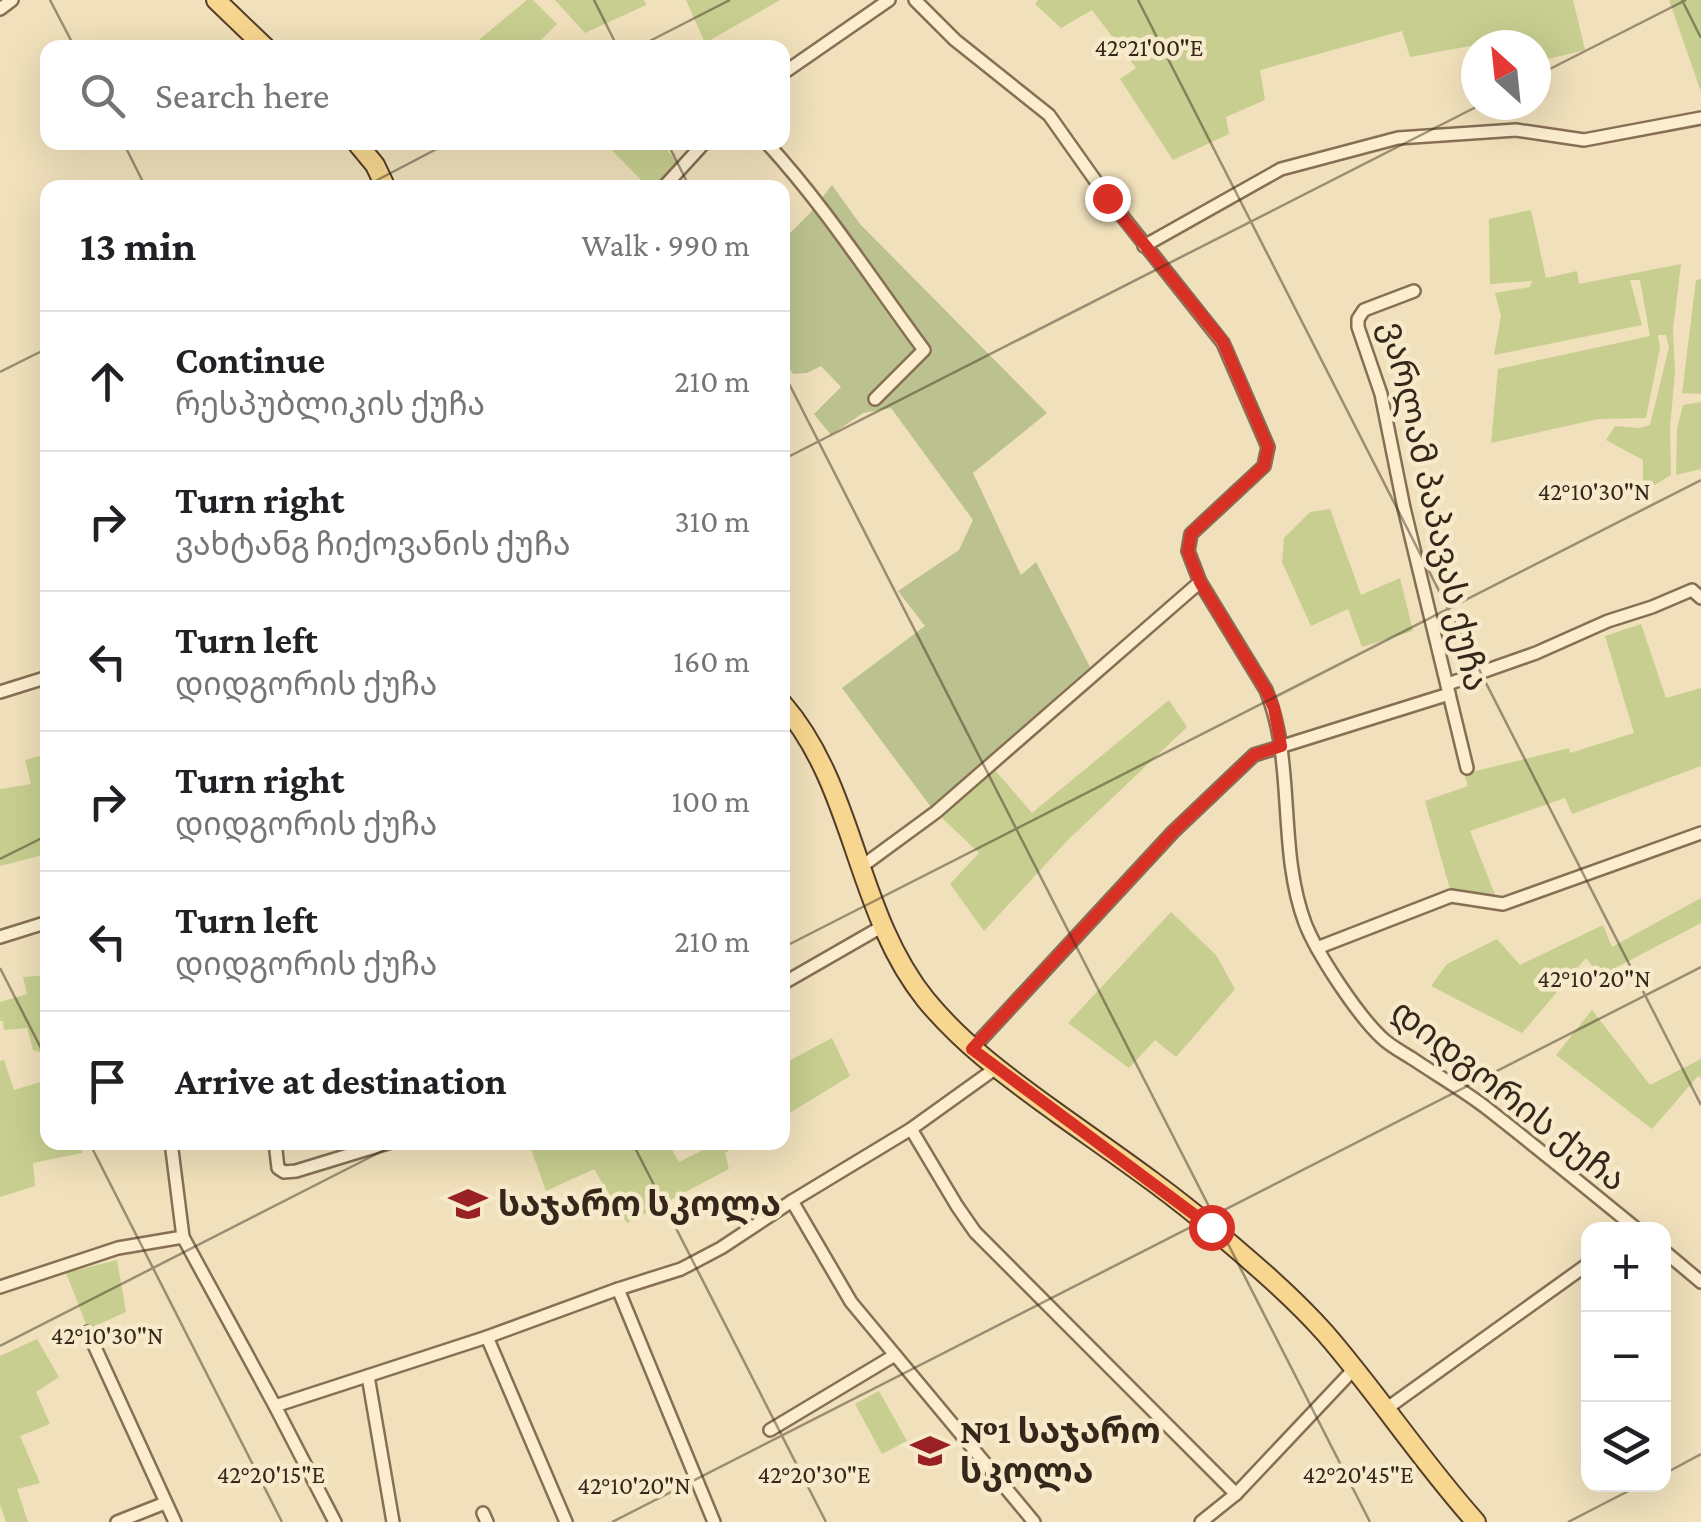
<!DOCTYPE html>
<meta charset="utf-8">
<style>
:root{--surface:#fff;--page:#f6f6f6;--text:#202124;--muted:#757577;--line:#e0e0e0}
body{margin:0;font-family:"Crimson Pro","Noto Sans Georgian",serif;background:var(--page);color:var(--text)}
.controls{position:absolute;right:30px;bottom:30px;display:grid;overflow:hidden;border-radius:20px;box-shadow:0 10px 40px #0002}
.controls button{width:90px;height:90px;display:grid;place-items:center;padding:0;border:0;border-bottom:2px solid var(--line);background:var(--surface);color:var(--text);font:50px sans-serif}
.compass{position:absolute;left:1461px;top:30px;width:90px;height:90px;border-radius:50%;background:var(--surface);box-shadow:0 10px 40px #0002;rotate:333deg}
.stop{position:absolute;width:30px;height:30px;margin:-22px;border:8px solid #d93025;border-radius:50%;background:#fff}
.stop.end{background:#d93025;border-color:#fff;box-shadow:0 2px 10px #0008}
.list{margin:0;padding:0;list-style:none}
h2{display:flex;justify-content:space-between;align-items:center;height:130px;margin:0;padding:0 40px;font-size:42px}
h2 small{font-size:32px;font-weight:400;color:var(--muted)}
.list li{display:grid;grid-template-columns:65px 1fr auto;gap:30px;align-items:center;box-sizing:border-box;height:140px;padding:0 40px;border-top:2px solid var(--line)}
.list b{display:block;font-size:38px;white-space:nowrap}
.list p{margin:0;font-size:32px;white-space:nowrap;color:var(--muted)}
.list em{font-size:32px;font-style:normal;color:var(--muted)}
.icon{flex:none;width:55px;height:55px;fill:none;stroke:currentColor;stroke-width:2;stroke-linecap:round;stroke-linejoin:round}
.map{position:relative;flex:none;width:1701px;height:1522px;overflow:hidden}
.search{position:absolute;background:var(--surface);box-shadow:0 10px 40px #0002;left:40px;top:40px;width:750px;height:110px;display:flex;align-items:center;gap:25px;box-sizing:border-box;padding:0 35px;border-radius:20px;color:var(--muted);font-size:38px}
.panel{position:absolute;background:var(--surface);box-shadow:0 10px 40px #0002;left:40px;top:180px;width:750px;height:970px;border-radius:20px}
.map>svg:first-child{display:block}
</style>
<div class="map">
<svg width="1701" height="1522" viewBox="0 0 1701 1522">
<rect width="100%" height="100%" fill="#f0e0bb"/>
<!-- green -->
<g fill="#c7ce8f">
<polygon points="527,0 533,0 557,24 534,47 479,47 475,43"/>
<polygon points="555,0 644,0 646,5 585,33"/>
<polygon points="686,0 780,0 705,43"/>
<polygon points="1038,0 1573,0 1585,50 1536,62 1536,45 1476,45 1410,57 1402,31 1260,70 1265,100 1226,117 1229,134 1173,160 1120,79 1136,68 1092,10 1061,28 1035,4"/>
<polygon points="1669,0 1701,0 1701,92"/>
<polygon points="605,143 662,143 679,165 657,187 648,187"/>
<polygon points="1531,210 1546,278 1577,271 1579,284 1681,264 1673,329 1675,373 1670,427 1671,475 1643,492 1643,460 1606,440 1615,426 1639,428 1650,425 1669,347 1666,335 1658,335 1660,348 1646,418 1598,419 1491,443 1498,369 1650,336 1640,280 1630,280 1642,325 1494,355 1501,316 1495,293 1530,287 1532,281 1490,284 1489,219"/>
<polygon points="1701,279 1701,394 1682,393 1696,280"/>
<polygon points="1701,402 1701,469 1676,475 1677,429 1683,405"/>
<polygon points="1330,509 1361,595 1400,578 1413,631 1362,647 1348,609 1311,626 1282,562 1284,538 1310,512"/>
<polygon points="1641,624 1666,698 1701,688 1701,766 1572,814 1565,798 1470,831 1497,900 1451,893 1425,801 1468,786 1464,774 1569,748 1570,753 1634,733 1605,636"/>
<polygon points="1169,700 1187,727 1068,840 984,931 950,884 979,853 940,816 993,768 1032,813"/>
<polygon points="47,754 47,854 0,866 0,789 31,784 25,760"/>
<polygon points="1701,898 1701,923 1600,976 1586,958 1522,1033 1431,986 1447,964 1497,939 1520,965 1603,925 1612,947"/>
<polygon points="1171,912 1216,955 1235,989 1176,1057 1155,1040 1129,1068 1068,1023"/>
<polygon points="47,975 48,975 47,1069 45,1054 33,1050 27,1028 4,1030 3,1021 0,1021 0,1002 27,994 23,977"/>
<polygon points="1592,1010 1650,1085 1701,1059 1701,1078 1698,1076 1652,1129 1556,1055"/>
<polygon points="832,1038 850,1076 783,1117 783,1064"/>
<polygon points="4,1060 14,1090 47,1080 48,1142 81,1143 82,1153 33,1163 35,1186 0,1197 0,1061"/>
<polygon points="557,1142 668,1143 679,1162 717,1143 741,1143 725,1153 729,1169 627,1223 594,1169 546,1191 531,1149"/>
<polygon points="117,1260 126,1312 88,1329 66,1273"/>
<polygon points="37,1339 59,1377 36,1392 50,1424 20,1436 40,1483 17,1489 28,1522 6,1522 0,1504 0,1356"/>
<polygon points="879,1391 907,1441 882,1454 855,1404"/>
</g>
<!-- cemetery -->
<polygon fill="#bcc28f" points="832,185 860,224 1047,413 973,473 1021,575 1036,562 1090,667 931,807 842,688 925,626 898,591 959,550 973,520 891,408 863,413 831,435 814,414 841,387 821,366 807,373 793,374 783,360 782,241 810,213"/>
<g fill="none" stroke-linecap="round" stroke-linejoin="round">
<!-- minor casing -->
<g stroke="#876f54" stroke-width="16">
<g id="minor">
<path d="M915,0L955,40L1049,115L1107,197L1223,343L1268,447L1264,466L1191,534L1188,551L1200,582L1266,690C1296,764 1277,848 1305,923C1317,954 1357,1014 1381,1037C1390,1046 1402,1052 1413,1059C1438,1076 1465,1091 1489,1110C1539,1149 1589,1190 1638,1230"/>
<polyline points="0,9 12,0"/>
<polyline points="782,74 889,0"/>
<path d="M766,142C825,206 872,280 924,350L875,399"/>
<polyline points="663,188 705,142"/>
<polyline points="1144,246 1281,169 1398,138 1516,130 1584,140 1701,118"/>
<polyline points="1414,291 1364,310 1358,319 1358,327 1381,394 1404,508 1467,768"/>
<polyline points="1448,684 1536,653 1608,621 1652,607 1692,590 1701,598"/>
<polyline points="0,692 48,677"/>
<polyline points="861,867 936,812 1200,582"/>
<polyline points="0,937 48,922"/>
<polyline points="1317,948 1451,896 1503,904 1701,833"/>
<polyline points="782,984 883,926"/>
<polyline points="972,1049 1173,832 1254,755 1449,694"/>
<polyline points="911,1129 957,1206 975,1232 1236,1494"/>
<polyline points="171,1142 183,1237 275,1406 335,1522"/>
<polyline points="275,1142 278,1168 284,1172 296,1171 391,1142"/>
<polyline points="792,1201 851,1302 1034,1522"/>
<polyline points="1664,1251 1701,1282"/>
<polyline points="0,1287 118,1248 183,1237"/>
<polyline points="618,1289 714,1522"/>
<polyline points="88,1332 175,1522"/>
<polyline points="487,1337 566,1522"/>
<polyline points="368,1376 393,1522"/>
<polyline points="275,1406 487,1337 618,1289 681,1269 721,1248 792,1201 911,1129 996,1068"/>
<polyline points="1386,1409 1588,1264"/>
<polyline points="770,1430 895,1355"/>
<polyline points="483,1513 487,1522"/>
<polyline points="117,1522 165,1503"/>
<polyline points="1201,1522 1236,1494 1354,1369"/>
</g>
</g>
<!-- primary casing -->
<g stroke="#543d29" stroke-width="22">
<g id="primary">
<polyline points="216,0 266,48"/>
<polyline points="356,142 375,165 386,188"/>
<path d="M782,703C856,788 855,912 926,1000C964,1046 1009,1078 1057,1113C1110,1151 1165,1188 1214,1230C1252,1262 1292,1296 1325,1333C1378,1394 1422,1462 1476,1522"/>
</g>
</g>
<!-- minor -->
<use href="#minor" stroke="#fbedce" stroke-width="11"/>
<!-- primary -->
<use href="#primary" stroke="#f7d68f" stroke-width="18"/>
</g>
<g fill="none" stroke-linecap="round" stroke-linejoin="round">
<!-- route -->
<polyline stroke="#d93025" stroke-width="12" points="1107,198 1223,342 1268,447 1264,466 1191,534 1188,551 1200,582 1266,690 1274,708 1281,746 1254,755 1173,832 972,1049 1211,1227"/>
</g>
<!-- ticks -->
<path fill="none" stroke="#36271a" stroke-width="2.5" stroke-opacity="0.45" d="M50,0L75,48M594,0L618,48M1138,0L1701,1105M1682,0L1701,38M636,48L730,0M1536,76L1686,0M123,142L146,188M667,142L690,188M362,188L450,142M782,370L1370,1522M0,372L48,348M782,460L1480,105M0,859L48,835M782,948L1701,480M0,968L48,1062M89,1142L282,1522M632,1142L826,1522M0,1346L400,1142M1664,1474L1701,1454M612,1522L1701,967M1568,1522L1642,1484"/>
<!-- icons -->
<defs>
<g id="school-bare" transform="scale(3)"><path d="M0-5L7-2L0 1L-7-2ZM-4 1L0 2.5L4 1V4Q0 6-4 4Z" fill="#992123" stroke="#f7eacb" stroke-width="2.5" paint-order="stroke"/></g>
</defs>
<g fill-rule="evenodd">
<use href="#school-bare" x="468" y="1204"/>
<use href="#school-bare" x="930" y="1451"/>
</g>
<g text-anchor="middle" stroke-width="9" stroke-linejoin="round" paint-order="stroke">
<!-- street labels -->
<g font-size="35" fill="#36271a" stroke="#f7eacb">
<text transform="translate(1435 506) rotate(77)" y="12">ვარლამ პაპავას ქუჩა</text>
<text transform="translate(1509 1095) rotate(38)" y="12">დიდგორის ქუჩა</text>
</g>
<!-- poi labels -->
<g font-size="35" font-weight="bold" fill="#36271a" stroke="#f7eacb" text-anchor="start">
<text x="498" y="1216">საჯარო სკოლა</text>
<text x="960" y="1443">№1 საჯარო<tspan x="960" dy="40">სკოლა</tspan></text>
</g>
</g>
<g font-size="25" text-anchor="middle" fill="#36271a" stroke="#f7eacb" stroke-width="9" stroke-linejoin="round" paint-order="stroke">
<text x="1149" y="56">42°21'00"E</text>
<text x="1594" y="500">42°10'30"N</text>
<text x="1594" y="987">42°10'20"N</text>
<text x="107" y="1344">42°10'30"N</text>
<text x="271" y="1483">42°20'15"E</text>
<text x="814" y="1483">42°20'30"E</text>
<text x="1358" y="1483">42°20'45"E</text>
<text x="634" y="1494">42°10'20"N</text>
</g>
</svg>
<div class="controls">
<button>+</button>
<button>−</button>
<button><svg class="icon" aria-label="layers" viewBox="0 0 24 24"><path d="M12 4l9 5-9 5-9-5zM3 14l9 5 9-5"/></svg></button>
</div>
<svg class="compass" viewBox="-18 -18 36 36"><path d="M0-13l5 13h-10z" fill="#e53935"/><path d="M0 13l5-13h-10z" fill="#757577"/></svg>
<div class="stop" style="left:1211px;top:1227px"></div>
<div class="stop end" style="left:1107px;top:198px"></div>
<div class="search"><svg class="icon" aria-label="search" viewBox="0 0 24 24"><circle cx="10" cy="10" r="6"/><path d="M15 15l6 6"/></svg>Search here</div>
<section class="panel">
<h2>13 min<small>Walk · 990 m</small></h2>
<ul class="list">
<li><svg class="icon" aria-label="ahead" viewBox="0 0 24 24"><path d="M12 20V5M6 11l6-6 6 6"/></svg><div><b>Continue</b><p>რესპუბლიკის ქუჩა</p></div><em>210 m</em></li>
<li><svg class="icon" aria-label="right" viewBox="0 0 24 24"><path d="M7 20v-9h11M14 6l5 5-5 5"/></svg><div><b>Turn right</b><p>ვახტანგ ჩიქოვანის ქუჩა</p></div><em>310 m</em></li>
<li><svg class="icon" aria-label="left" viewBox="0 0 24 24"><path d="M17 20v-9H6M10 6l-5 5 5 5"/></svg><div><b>Turn left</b><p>დიდგორის ქუჩა</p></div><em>160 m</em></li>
<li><svg class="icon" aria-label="right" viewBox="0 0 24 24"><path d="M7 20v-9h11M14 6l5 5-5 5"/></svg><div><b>Turn right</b><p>დიდგორის ქუჩა</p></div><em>100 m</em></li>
<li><svg class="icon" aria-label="left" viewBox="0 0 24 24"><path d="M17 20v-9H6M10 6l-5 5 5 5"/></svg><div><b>Turn left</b><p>დიდგორის ქუჩა</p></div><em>210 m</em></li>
<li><svg class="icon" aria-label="arrive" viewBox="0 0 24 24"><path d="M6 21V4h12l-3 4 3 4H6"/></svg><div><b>Arrive at destination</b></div></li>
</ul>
</section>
</div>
